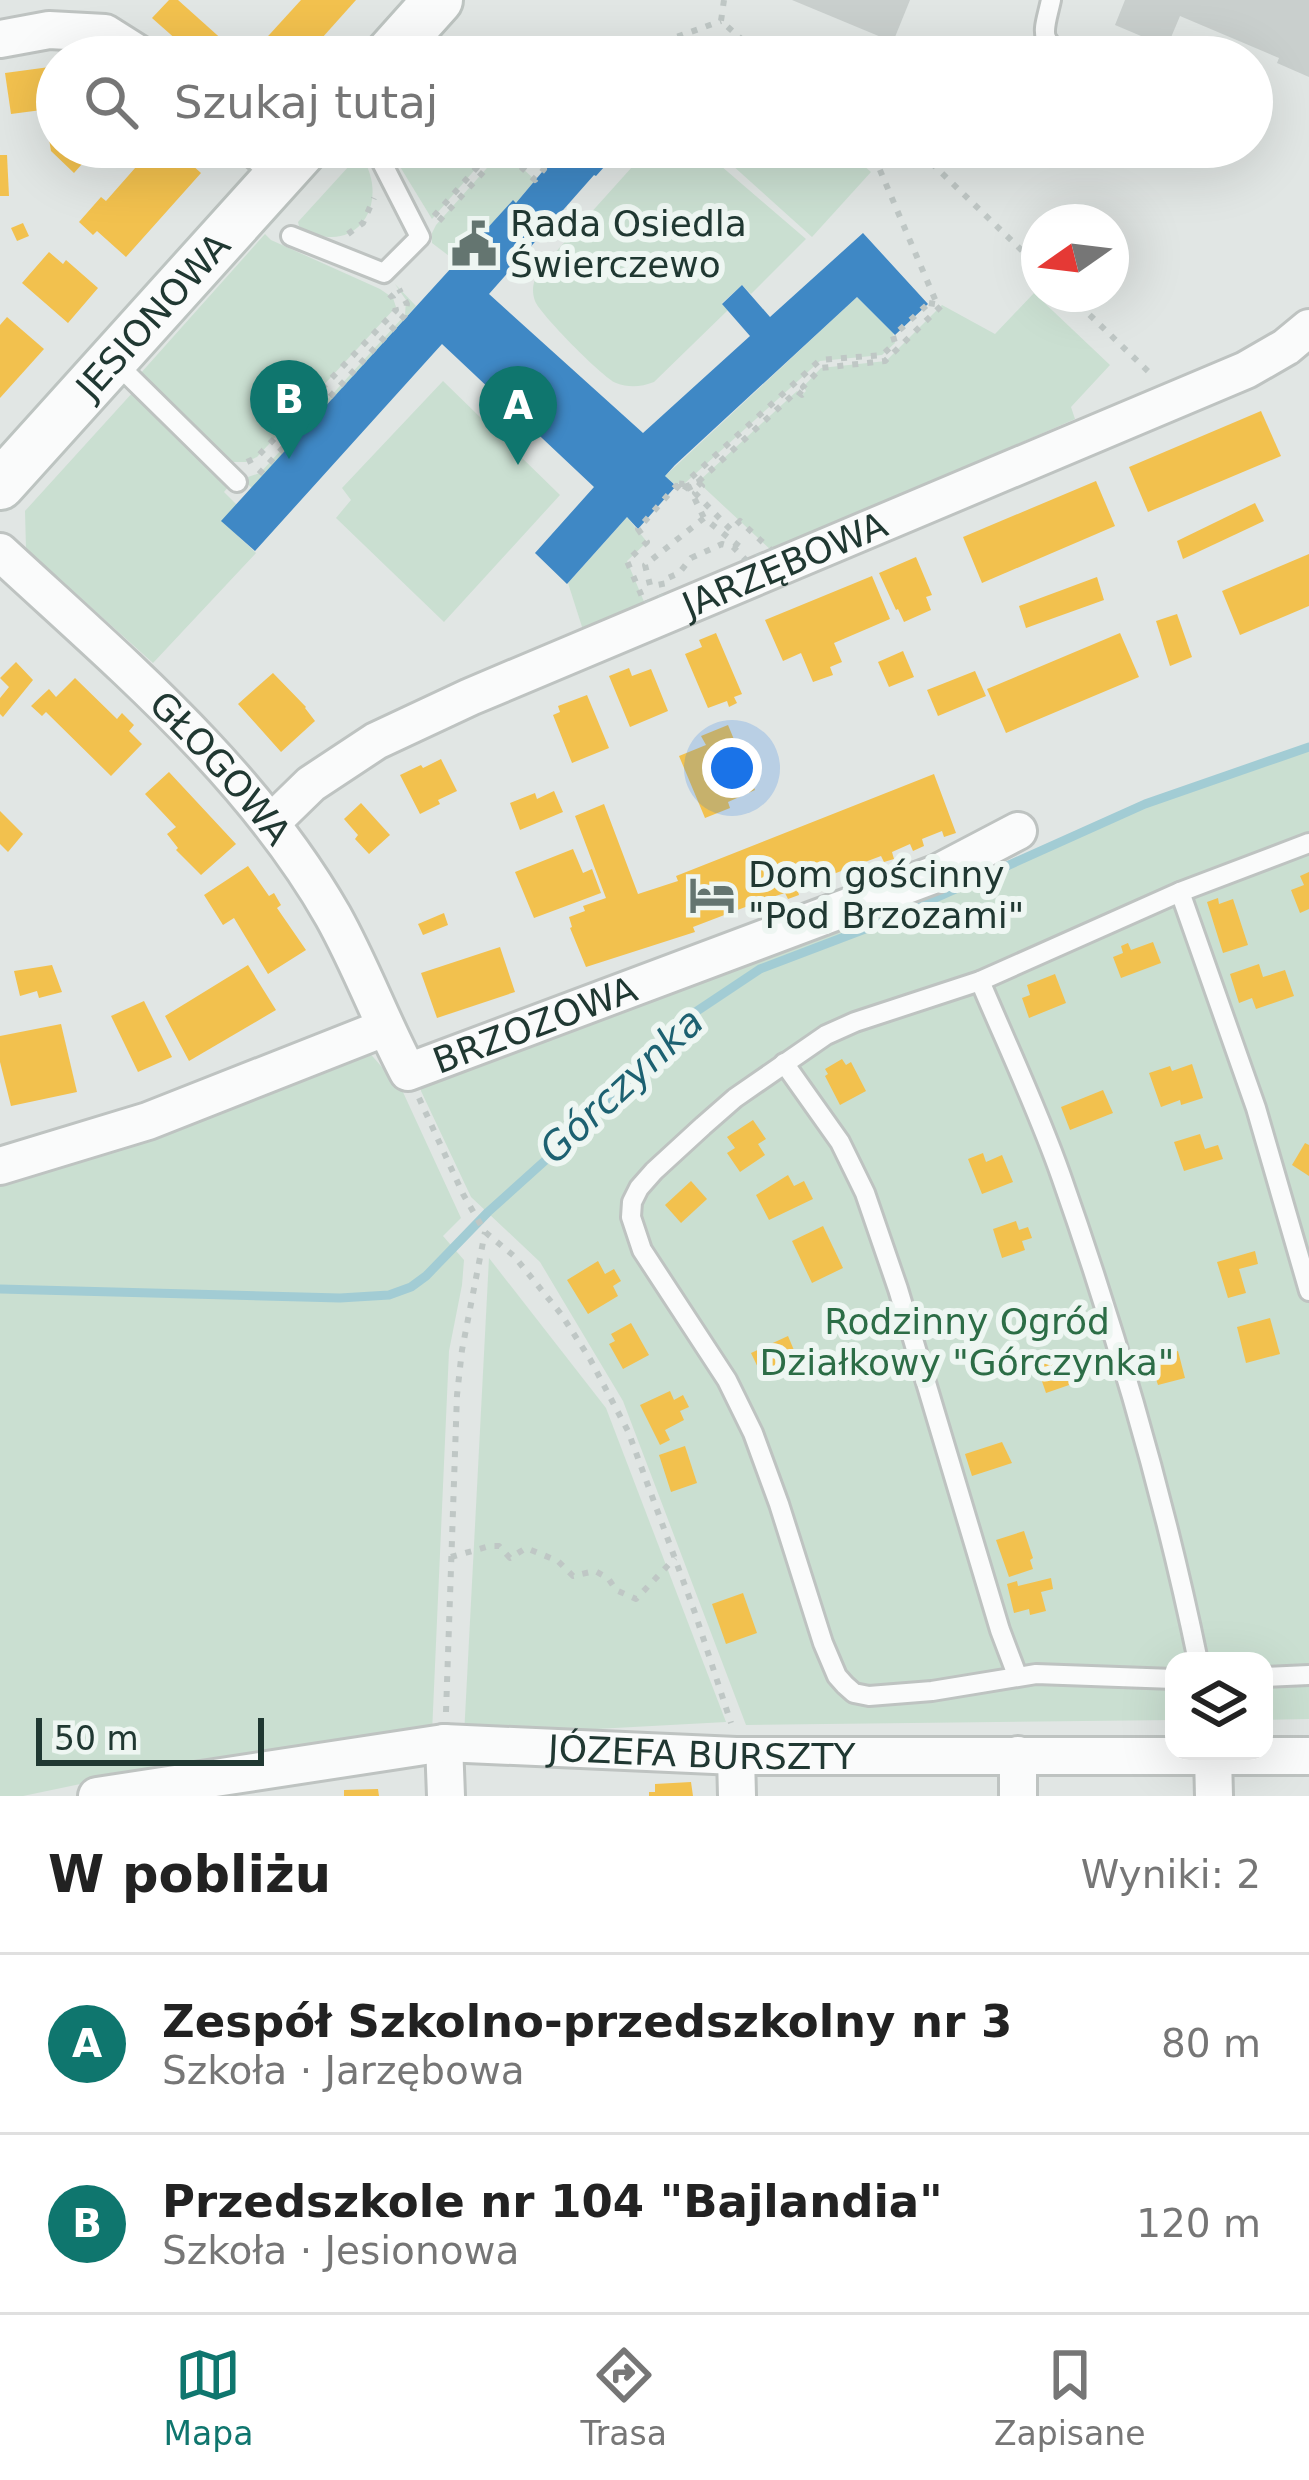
<!DOCTYPE html>
<html lang="pl">
<meta charset="utf-8">
<style>
:root{--surface:#fff;--page:#f6f6f6;--text:#222;--muted:#767676;--line:#e0e0e0;--accent:#0f766e}
body{margin:0;font-family:"DejaVu Sans",sans-serif;background:var(--page);color:var(--text)}
.controls{position:absolute;right:36px;bottom:36px;display:grid;overflow:hidden;border-radius:24px;box-shadow:0 12px 48px #0002}
.controls button{width:108px;height:108px;display:grid;place-items:center;padding:0;border:0;border-bottom:3px solid var(--line);background:var(--surface);color:var(--text);font:60px sans-serif}
.compass{position:absolute;left:1021px;top:204px;width:108px;height:108px;border-radius:50%;background:var(--surface);box-shadow:0 12px 48px #0002;rotate:256deg}
.scale{position:absolute;left:36px;bottom:30px;width:228px;box-sizing:border-box;padding-left:12px;border:6px solid #203832;border-top:0;font-size:33px;line-height:42px;white-space:nowrap;color:#203832;-webkit-text-stroke:9px #eef6f2;paint-order:stroke}
.you{position:absolute;left:732px;top:768px;width:42px;height:42px;margin:-30px;border:9px solid #fff;border-radius:50%;background:#1a73e8;box-shadow:0 0 0 18px #1a73e833}
.badge{display:grid;place-items:center;width:78px;height:78px;border-radius:50%;background:var(--accent);color:#fff;font-size:39px;font-weight:700}
.pin{position:absolute;translate:-50% -99px;filter:drop-shadow(0 3px 6px #0008)}
.pin::after{content:'';position:absolute;top:63px;width:42px;height:36px;background:inherit;clip-path:polygon(0 0,100% 0,50% 100%)}
.list{margin:0;padding:0;list-style:none}
h2{display:flex;justify-content:space-between;align-items:center;height:156px;margin:0;padding:0 48px;font-size:51px}
h2 small{font-size:39px;font-weight:400;color:var(--muted)}
.list li{display:grid;grid-template-columns:78px 1fr auto;gap:36px;align-items:center;box-sizing:border-box;height:180px;padding:0 48px;border-top:3px solid var(--line)}
.list b{display:block;font-size:45px;white-space:nowrap}
.list p{margin:0;font-size:39px;white-space:nowrap;color:var(--muted)}
.list em{font-size:39px;font-style:normal;color:var(--muted)}
.icon{flex:none;width:66px;height:66px;fill:none;stroke:currentColor;stroke-width:2;stroke-linecap:round;stroke-linejoin:round}
.map{position:relative;flex:none;width:1309px;height:1796px;overflow:hidden}
.search{position:absolute;background:var(--surface);box-shadow:0 12px 48px #0002;left:36px;right:36px;top:36px;height:132px;display:flex;align-items:center;gap:30px;box-sizing:border-box;padding:0 42px;border-radius:66px;color:var(--muted);font-size:45px}
.sheet{height:516px;background:var(--surface)}
nav{display:flex;justify-content:space-around;align-items:center;box-sizing:border-box;height:168px;border-top:3px solid var(--line);background:var(--surface);font-size:33px;color:var(--muted)}
nav a{display:grid;justify-items:center;gap:6px}
nav .on{color:var(--accent)}
.map>svg:first-child{display:block}
</style>
<div class="map">
<svg width="1309" height="1796" viewBox="0 0 1309 1796">
<rect width="100%" height="100%" fill="#e1e6e4"/>
<!-- green -->
<g fill="#cadfd1">
<polygon points="388,147 478,147 485,158 432,219"/>
<path d="M650,147H699L806,239L751,294L742,285L722,303L728,310L654,382C641,387 629,388 616,383C603,378 539,313 535,301C530,287 535,276 544,265Z"/>
<polygon points="712,147 843,147 871,172 812,237"/>
<polygon points="503,150 535,180 516,203 512,201 457,262 432,243 432,233 436,225"/>
<path d="M360,154C394,203 354,262 299,226L298,222Z"/>
<polygon points="265,234 271,240 380,289 393,298 396,307 257,457 246,462 228,462 140,374"/>
<polygon points="395,284 416,306 252,488 242,479 260,473 405,315 406,300"/>
<polygon points="1034,293 1110,365 1071,407 1075,419 772,551 698,482 797,391 802,395 806,391 803,387 821,368 886,361 942,305 995,334"/>
<polygon points="857,297 893,333 895,343 882,355 820,361 684,484 673,483 665,476"/>
<polygon points="443,381 560,495 444,622 336,518 351,500 342,488"/>
<polygon points="134,391 229,486 224,492 237,505 222,521 256,553 153,663 26,549 25,511"/>
<polygon points="627,517 647,542 627,561 645,604 583,630 568,583"/>
<polygon points="1309,747 1309,1719 1264,1720 1264,1661 1174,1661 1174,1720 746,1725 623,1401 540,1262 471,1197 421,1091 421,1086 933,887 985,875 1145,804"/>
<polygon points="367,1050 402,1090 461,1218 443,1236 464,1260 462,1285 449,1351 432,1733 133,1773 23,1796 0,1796 0,1177"/>
<polygon points="489,1258 606,1408 726,1722 464,1736"/>
</g>
<!-- homes -->
<g fill="#f2c14e">
<polygon points="169,0 178,0 226,43 213,57 196,57 152,18"/>
<polygon points="301,0 356,0 305,57 249,57"/>
<polygon points="57,66 57,108 11,114 5,73"/>
<polygon points="57,137 57,147 81,147 90,155 74,173 51,151 49,139"/>
<polygon points="137,147 172,147 201,173 126,257 97,231 93,235 79,222 101,197 106,201 143,159 134,150"/>
<polygon points="0,155 7,155 9,196 0,196"/>
<polygon points="23,223 29,236 17,241 11,228"/>
<polygon points="49,252 63,264 66,260 98,288 68,323 22,283"/>
<polygon points="7,317 44,349 0,398 0,325"/>
<polygon points="1261,411 1281,456 1148,512 1129,467"/>
<polygon points="1096,481 1115,526 982,583 963,537"/>
<polygon points="1255,503 1264,521 1183,559 1177,541"/>
<polygon points="1309,554 1309,606 1240,635 1222,591"/>
<polygon points="916,557 932,595 926,597 931,610 904,622 898,609 896,610 879,573"/>
<polygon points="872,576 890,619 834,643 842,662 830,667 833,675 813,682 801,653 783,661 765,620"/>
<polygon points="1097,577 1104,600 1026,628 1019,606"/>
<polygon points="1177,614 1192,657 1170,666 1156,621"/>
<polygon points="716,633 742,694 734,697 737,703 729,707 727,701 708,708 685,654 702,647 699,640"/>
<polygon points="1120,633 1139,677 1006,733 987,689"/>
<polygon points="903,651 914,677 889,687 878,662"/>
<polygon points="16,662 33,680 3,717 0,714 0,698 9,687 0,678"/>
<polygon points="629,668 632,676 651,669 668,711 630,727 609,676"/>
<polygon points="975,671 986,696 938,716 927,690"/>
<polygon points="273,673 306,707 305,708 315,721 281,752 238,704"/>
<polygon points="75,678 117,719 122,713 134,725 129,731 142,744 111,776 46,712 42,716 31,706 49,689 56,697"/>
<polygon points="587,695 609,748 572,763 553,715 560,712 558,706"/>
<polygon points="728,725 755,790 728,802 730,808 705,818 679,756 706,745 701,736"/>
<polygon points="441,759 457,791 438,800 440,804 420,814 400,775 421,765 423,768"/>
<polygon points="169,772 236,844 201,875 176,850 178,848 167,834 176,827 145,794"/>
<polygon points="934,774 956,833 944,837 942,831 922,839 924,846 913,851 910,844 892,852 894,859 884,862 881,856 828,876 830,883 819,887 816,881 797,888 799,895 788,899 785,893 766,899 768,906 751,913 748,906 693,927 695,932 586,967 570,928 572,927 569,917 585,911 583,906 606,898 575,816 604,804 638,894 678,881 676,876"/>
<polygon points="554,791 563,812 520,830 510,803 535,793 537,799"/>
<polygon points="361,803 390,835 369,854 355,839 358,835 344,819"/>
<polygon points="0,811 23,834 8,852 0,844"/>
<polygon points="573,849 583,873 592,869 601,893 534,918 515,872"/>
<polygon points="248,866 269,896 274,893 281,905 277,908 306,950 268,974 234,918 223,925 204,895"/>
<polygon points="1309,872 1309,909 1300,913 1291,890 1304,885 1300,876"/>
<polygon points="1218,898 1219,904 1233,899 1248,945 1223,953 1207,902"/>
<polygon points="444,913 448,925 423,935 418,924"/>
<polygon points="1153,942 1161,963 1121,978 1113,957 1123,953 1121,946 1128,943 1131,950"/>
<polygon points="500,947 515,992 437,1018 421,973"/>
<polygon points="1259,964 1263,977 1285,970 1294,996 1256,1009 1252,998 1239,1003 1230,974"/>
<polygon points="52,965 62,992 39,998 37,991 20,996 14,971"/>
<polygon points="248,965 276,1010 189,1061 165,1016"/>
<polygon points="1055,974 1066,1003 1029,1018 1022,998 1030,995 1027,985"/>
<polygon points="144,1001 172,1057 138,1072 111,1016"/>
<polygon points="61,1024 77,1092 11,1106 0,1062 0,1036"/>
<polygon points="842,1059 846,1065 851,1062 866,1091 840,1105 825,1076 828,1074 825,1069"/>
<polygon points="1192,1064 1203,1098 1181,1105 1180,1100 1161,1107 1149,1073 1170,1066 1172,1071"/>
<polygon points="1103,1090 1113,1113 1070,1130 1061,1107"/>
<polygon points="753,1120 766,1139 758,1144 765,1155 740,1172 727,1153 735,1148 727,1137"/>
<polygon points="1200,1134 1205,1149 1218,1145 1223,1159 1184,1171 1174,1142"/>
<polygon points="1305,1143 1309,1145 1309,1176 1292,1165"/>
<polygon points="983,1153 986,1162 1002,1155 1013,1182 982,1194 968,1159"/>
<polygon points="788,1175 794,1186 804,1181 813,1199 769,1220 756,1195"/>
<polygon points="691,1181 707,1199 681,1223 665,1205"/>
<polygon points="1016,1221 1019,1230 1028,1227 1032,1238 1022,1241 1025,1250 1002,1258 993,1229"/>
<polygon points="823,1226 843,1268 812,1283 792,1241"/>
<polygon points="1255,1251 1258,1264 1239,1269 1246,1293 1228,1298 1217,1262"/>
<polygon points="598,1261 605,1274 614,1269 621,1281 613,1286 618,1296 588,1314 567,1280"/>
<polygon points="1270,1318 1280,1354 1246,1363 1237,1327"/>
<polygon points="631,1323 649,1355 623,1369 609,1344 615,1341 611,1334"/>
<polygon points="788,1336 799,1362 763,1378 751,1353"/>
<polygon points="1060,1349 1072,1384 1046,1393 1034,1358"/>
<polygon points="1178,1351 1185,1378 1158,1385 1155,1376 1146,1378 1143,1368 1152,1366 1150,1358"/>
<polygon points="670,1391 674,1400 683,1395 689,1407 680,1411 684,1420 665,1430 670,1440 660,1445 640,1405"/>
<polygon points="1002,1442 1012,1463 972,1476 965,1454"/>
<polygon points="685,1446 697,1483 671,1492 659,1455"/>
<polygon points="1024,1531 1033,1558 1030,1560 1033,1569 1009,1577 996,1540"/>
<polygon points="1051,1578 1053,1589 1041,1592 1046,1611 1030,1615 1029,1609 1014,1613 1007,1584 1017,1581 1018,1586"/>
<polygon points="743,1593 757,1633 726,1644 712,1604"/>
<polygon points="691,1782 693,1796 649,1796 649,1792 655,1792 655,1784"/>
<polygon points="378,1789 379,1796 344,1796 344,1790"/>
</g>
<!-- schools -->
<polygon fill="#3f88c5" points="563,147 622,147 596,176 594,175 489,294 643,433 750,336 722,304 742,285 770,317 863,233 928,304 895,335 857,297 675,465 665,476 676,486 638,529 627,517 567,584 535,553 594,487 442,344 255,551 221,521 513,200 516,203"/>
<g fill="none" stroke-linecap="round" stroke-linejoin="round">
<!-- stream -->
<polyline stroke="#a2ccd4" stroke-width="9" points="0,1289 340,1298 389,1295 411,1287 426,1276 488,1212 588,1122 688,1017 760,969 873,926 1145,804 1309,747"/>
</g>
<!-- building -->
<g fill="#c9cfcd">
<polygon points="792,0 910,0 893,42"/>
<polygon points="1125,0 1309,0 1309,77 1277,63 1279,58 1180,16 1167,47 1115,25"/>
</g>
<g fill="none" stroke-linecap="round" stroke-linejoin="round">
<!-- lane casing -->
<g stroke="#bec3c1" stroke-width="24">
<g id="lane">
<path d="M1051,0C1044,32 1036,41 1070,57"/>
<polyline points="291,236 384,273 420,237 374,147"/>
<polyline points="116,363 237,482"/>
<polyline points="1180,892 1256,1108 1309,1291"/>
<path d="M980,981C1007,1045 1038,1110 1061,1176C1117,1335 1164,1496 1198,1661"/>
<polyline points="784,1063 840,1142 865,1193 898,1289 1000,1630 1017,1675"/>
<polyline points="1264,1677 1309,1675"/>
<polyline points="1174,1679 1036,1674 932,1691 869,1696 854,1693 845,1685 837,1676 823,1643 779,1504 753,1433 727,1380 642,1250 631,1217 632,1202 639,1188 654,1171 703,1126 735,1098 826,1035 855,1022 980,981 1180,892 1309,843"/>
</g>
</g>
<!-- street casing -->
<g stroke="#bec3c1" stroke-width="42">
<g id="street">
<polyline points="0,39 49,30 105,33 143,57"/>
<polyline points="253,147 282,171"/>
<path id="s1" d="M0,552C120,663 251,772 333,916C361,966 381,1021 408,1072L936,874L1018,831"/>
<path id="s2" d="M271,823L311,784L376,741L470,697L1246,370L1286,347L1309,328"/>
<polyline points="0,1166 148,1121 384,1028"/>
<polyline points="444,1743 446,1796"/>
<polyline points="1018,1755 1018,1796"/>
<polyline points="736,1756 737,1796"/>
<polyline points="1213,1756 1214,1796"/>
<path id="s3" d="M97,1796L444,1743L736,1756H1309"/>
</g>
</g>
<!-- secondary casing -->
<g stroke="#bdc4c1" stroke-width="54">
<g id="secondary">
<polyline points="387,57 438,0"/>
<path id="s4" d="M0,485L305,147"/>
</g>
</g>
<!-- path -->
<g stroke="#bfc7c5" stroke-width="6" stroke-dasharray="6 9" stroke-linecap="butt">
<polyline points="724,0 721,21 762,57"/>
<polyline points="621,57 721,21"/>
<polyline points="864,147 874,156 921,153 1039,267"/>
<polyline points="874,156 937,304"/>
<polyline points="434,216 495,147"/>
<polyline points="439,221 503,150 535,180 544,169 518,147"/>
<polyline points="348,234 363,223 374,198"/>
<polyline points="1068,294 1153,376"/>
<polygon points="929,303 942,305 885,361 821,368 803,387 807,391 802,395 797,391 698,482 687,486 683,492 673,483 684,484 820,360 882,355 895,343 893,336"/>
<polyline points="247,462 257,457 396,310 393,298 388,293"/>
<polyline points="259,474 405,315 407,304 399,289"/>
<polygon points="698,482 702,486 695,493 731,530 740,521 772,551 747,561 733,547 722,544 691,558 679,573 661,581 664,596 645,604 627,561 647,542 638,529 676,486 683,492 687,486"/>
<polyline points="688,485 704,518"/>
<polyline points="650,585 645,565 704,518 740,547"/>
<polyline points="419,1098 463,1194 485,1232 514,1256 561,1314 590,1359 628,1431 695,1613 731,1723"/>
<polyline points="451,1557 490,1546 499,1546 510,1558 526,1548 558,1561 573,1576 595,1571 608,1578 616,1590 636,1599 675,1558"/>
<polyline points="446,1712 457,1395 462,1350 485,1232"/>
</g>
<!-- lane -->
<use href="#lane" stroke="#fafbfb" stroke-width="18"/>
<!-- street -->
<use href="#street" stroke="#fafbfb" stroke-width="36"/>
<!-- secondary -->
<use href="#secondary" stroke="#fafbfb" stroke-width="48"/>
</g>
<!-- icons -->
<defs>
<g id="civic-bare" transform="scale(3.6)"><path d="M-.6-6.5H3V-4.5H.6V-3L4-1V1h2V6H-6V1h2V-1L-.6-3ZM-1.2 2.5V6h2.4V2.5Z" fill="#647570" stroke="#eef6f2" stroke-width="2.5" paint-order="stroke"/></g>
<g id="hotel-bare" transform="scale(3.6)"><path d="M-6-4.5h1.5V1H6V5H4.5V3h-9V5H-6ZM-4 0a1.8 1.8 0 1 1 3.6 0ZM.5 0V-2.5h3Q6-2.5 6 0Z" fill="#647570" stroke="#eef6f2" stroke-width="2.5" paint-order="stroke"/></g>
</defs>
<g fill-rule="evenodd">
<use href="#civic-bare" x="474" y="244"/>
<use href="#hotel-bare" x="712" y="895"/>
</g>
<g text-anchor="middle" stroke-width="12" stroke-linejoin="round" paint-order="stroke">
<!-- poi labels -->
<g font-size="36" fill="#203832" stroke="#eef6f2" text-anchor="start">
<text x="510" y="236">Rada Osiedla<tspan x="510" dy="41">Świerczewo</tspan></text>
<text x="748" y="887">Dom gościnny<tspan x="748" dy="41">"Pod Brzozami"</tspan></text>
</g>
<!-- street labels -->
<g font-size="36" fill="#203832" stroke="#eef6f2">
<text dy="13" stroke="none"><textPath href="#s4" startOffset="228">JESIONOWA</textPath></text>
<text dy="13" stroke="none"><textPath href="#s2" startOffset="579">JARZĘBOWA</textPath></text>
<text dy="13" stroke="none"><textPath href="#s1" startOffset="309">GŁOGOWA</textPath></text>
<text dy="13" stroke="none"><textPath href="#s1" startOffset="804">BRZOZOWA</textPath></text>
<text dy="13" stroke="none"><textPath href="#s3" startOffset="609">JÓZEFA BURSZTY</textPath></text>
</g>
<!-- park labels -->
<g font-size="36" fill="#2c6d46" stroke="#eef6f2">
<text x="967" y="1334">Rodzinny Ogród<tspan x="967" dy="41">Działkowy "Górczynka"</tspan></text>
</g>
<!-- water labels -->
<g font-size="39" font-style="italic" fill="#1d6171" stroke="#eef6f2">
<text transform="translate(621 1085) rotate(-43)" y="14">Górczynka</text>
</g>
</g>
</svg>
<div class="controls">
<button><svg class="icon" aria-label="layers" viewBox="0 0 24 24"><path d="M12 4l9 5-9 5-9-5zM3 14l9 5 9-5"/></svg></button>
</div>
<svg class="compass" viewBox="-18 -18 36 36"><path d="M0-13l5 13h-10z" fill="#e53935"/><path d="M0 13l5-13h-10z" fill="#767676"/></svg>
<div class="scale">50 m</div>
<div class="you"></div>
<div class="pin badge" style="left:518px;top:465px">A</div>
<div class="pin badge" style="left:289px;top:459px">B</div>
<div class="search"><svg class="icon" aria-label="search" viewBox="0 0 24 24"><circle cx="10" cy="10" r="6"/><path d="M15 15l6 6"/></svg>Szukaj tutaj</div>
</div>
<section class="sheet">
<h2>W pobliżu<small>Wyniki: 2</small></h2>
<ul class="list">
<li><span class="badge">A</span><div><b>Zespół Szkolno-przedszkolny nr 3</b><p>Szkoła · Jarzębowa</p></div><em>80 m</em></li>
<li><span class="badge">B</span><div><b>Przedszkole nr 104 &quot;Bajlandia&quot;</b><p>Szkoła · Jesionowa</p></div><em>120 m</em></li>
</ul>
</section>
<nav>
<a class="on"><svg class="icon" aria-label="map" viewBox="0 0 24 24"><path d="M3 6l6-2 6 2 6-2v14l-6 2-6-2-6 2zM9 4v14M15 6v14"/></svg>Mapa</a>
<a><svg class="icon" aria-label="directions" viewBox="0 0 24 24"><path d="M12 3l9 9-9 9-9-9zM9 14v-3h6M13 9l2 2-2 2"/></svg>Trasa</a>
<a><svg class="icon" aria-label="saved" viewBox="0 0 24 24"><path d="M7 4h10v16l-5-4-5 4z"/></svg>Zapisane</a>
</nav>
